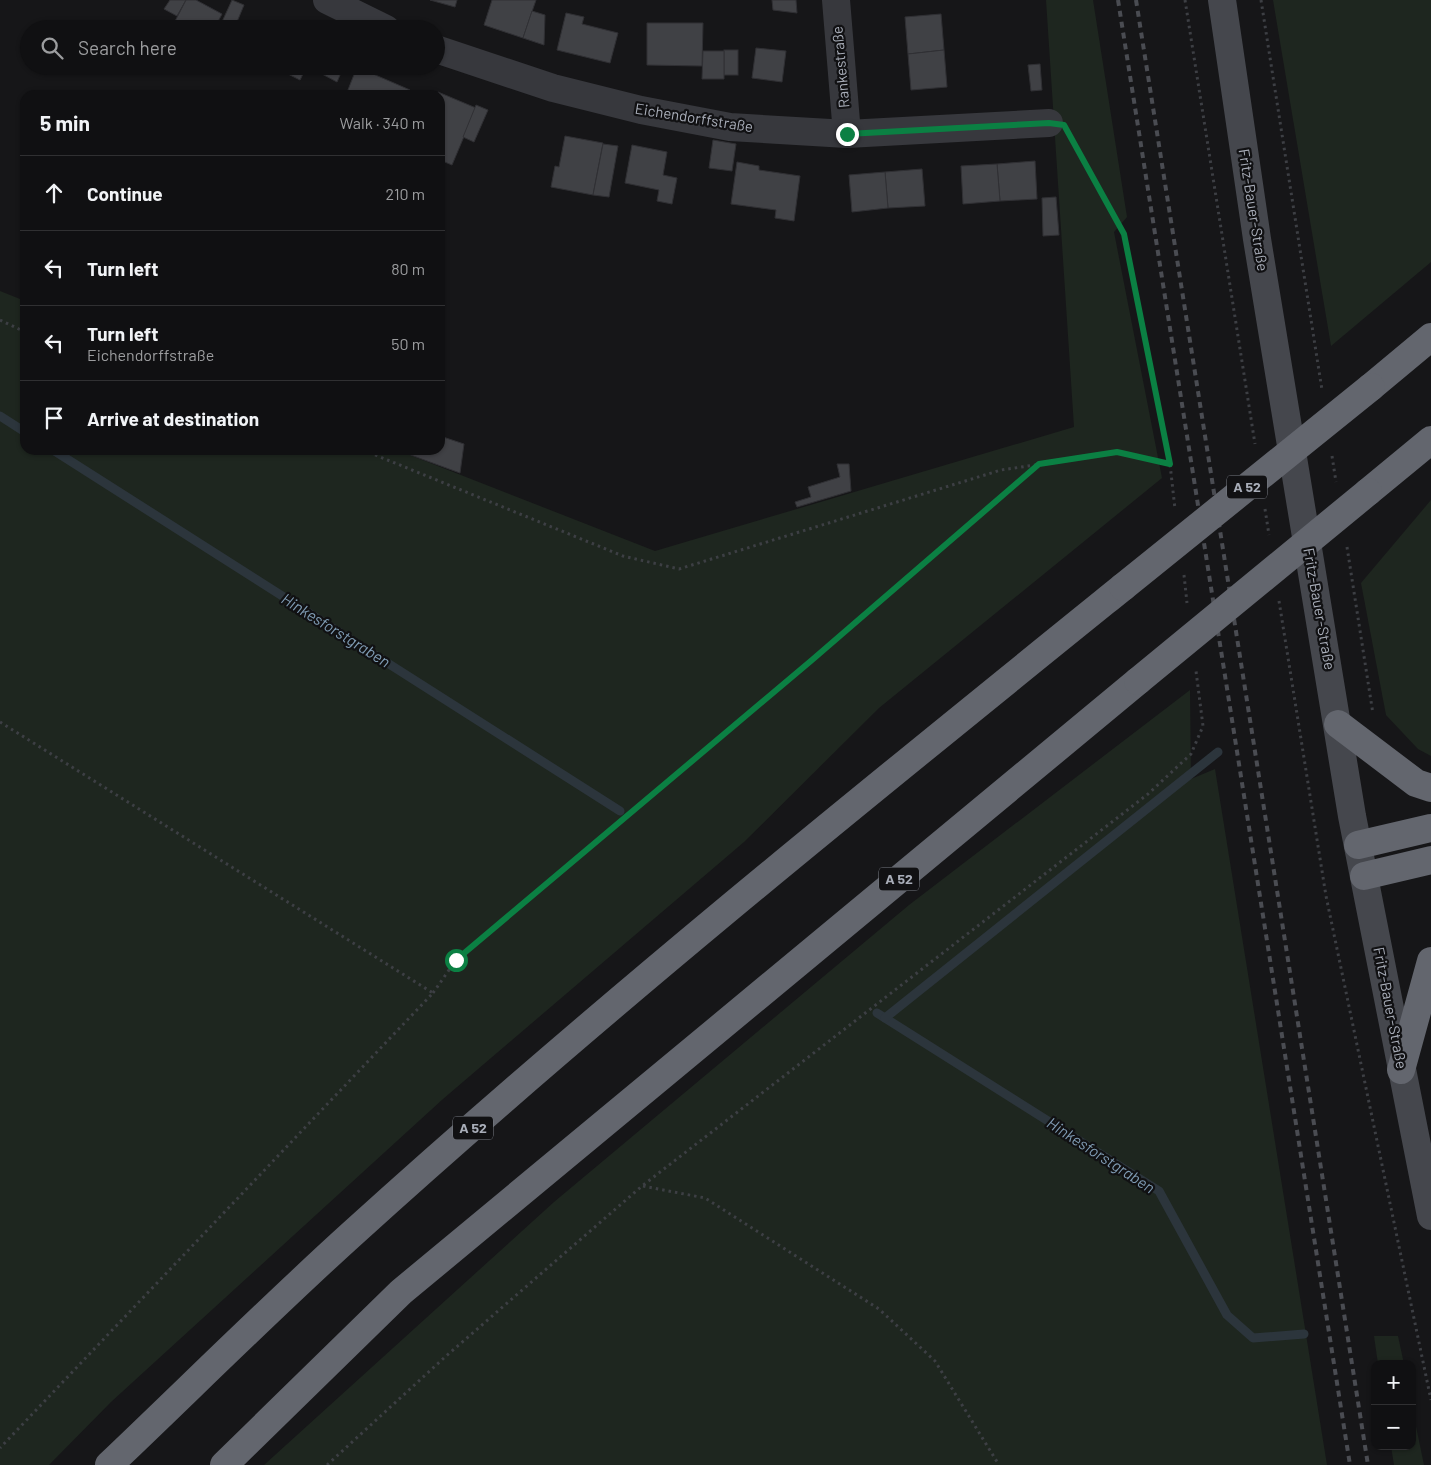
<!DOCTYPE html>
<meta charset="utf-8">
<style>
:root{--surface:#101012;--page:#19191b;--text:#f1f3f6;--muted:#9c9d9f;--line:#303032}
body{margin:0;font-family:Barlow,sans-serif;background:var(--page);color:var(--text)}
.controls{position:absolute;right:15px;bottom:15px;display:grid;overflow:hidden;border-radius:10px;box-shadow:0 1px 4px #0004}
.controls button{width:45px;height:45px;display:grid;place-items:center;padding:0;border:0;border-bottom:1px solid var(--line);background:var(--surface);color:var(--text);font:25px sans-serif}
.stop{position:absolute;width:15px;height:15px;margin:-11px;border:4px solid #0b8043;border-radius:50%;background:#fff}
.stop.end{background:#0b8043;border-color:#fff;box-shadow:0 1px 5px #0008}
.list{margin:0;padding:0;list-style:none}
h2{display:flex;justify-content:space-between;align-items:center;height:65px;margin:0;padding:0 20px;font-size:21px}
h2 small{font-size:16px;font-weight:400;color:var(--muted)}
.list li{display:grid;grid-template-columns:32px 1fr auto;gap:15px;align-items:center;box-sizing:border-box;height:75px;padding:0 20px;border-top:1px solid var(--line)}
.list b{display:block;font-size:19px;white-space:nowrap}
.list p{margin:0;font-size:16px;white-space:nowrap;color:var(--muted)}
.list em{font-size:16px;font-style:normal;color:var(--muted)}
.icon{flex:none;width:28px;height:28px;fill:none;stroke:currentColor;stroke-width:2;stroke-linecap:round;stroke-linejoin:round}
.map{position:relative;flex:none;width:1431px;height:1465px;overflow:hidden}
.search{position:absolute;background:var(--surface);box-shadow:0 1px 4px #0004;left:20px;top:20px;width:425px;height:55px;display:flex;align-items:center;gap:12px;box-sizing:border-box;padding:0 18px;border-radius:28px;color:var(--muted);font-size:19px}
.panel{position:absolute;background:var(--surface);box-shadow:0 1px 4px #0004;left:20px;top:90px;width:425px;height:365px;border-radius:15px}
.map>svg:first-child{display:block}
</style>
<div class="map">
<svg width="1431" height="1465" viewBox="0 0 1431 1465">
<rect width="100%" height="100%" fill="#161618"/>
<!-- green -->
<g fill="#1e261f">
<polygon points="1046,0 1093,0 1127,217 1114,232 1162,478 879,708 744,842 443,1099 111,1402 49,1465 0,1465 0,291 25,301 25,450 397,450 655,551 1074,427"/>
<polygon points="1273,0 1431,0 1431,262 1331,346"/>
<polygon points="1431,500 1431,756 1418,749 1386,715 1361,583"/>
<polygon points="1190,690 1191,779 1215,769 1327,1465 264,1465 554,1202 909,905"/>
<polygon points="1374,1336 1398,1336 1404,1364 1378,1364"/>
<polygon points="1412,1407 1424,1465 1394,1465 1391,1446 1412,1446"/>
</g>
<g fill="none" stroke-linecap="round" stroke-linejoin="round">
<!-- stream -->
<g stroke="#2c353c" stroke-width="9">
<polyline points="0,416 25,432"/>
<polyline points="53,450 620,811"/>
<polyline points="877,1013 1159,1191 1227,1315 1253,1338 1304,1334"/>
<polyline points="885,1018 1218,752"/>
</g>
</g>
<!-- building -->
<g fill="#404145" stroke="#303034">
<polygon points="170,0 186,0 177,16 164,9"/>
<polygon points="186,0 196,0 222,14 214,29 171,29"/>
<polygon points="232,0 244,5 234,29 221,24"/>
<polygon points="430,0 457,0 455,7"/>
<polygon points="492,0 536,0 523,38 484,25"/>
<polygon points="772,0 796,0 797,13 773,10"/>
<polygon points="532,11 545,15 544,45 523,38"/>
<polygon points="566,13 584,17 582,24 618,33 610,63 557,50"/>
<polygon points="941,14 944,50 908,54 905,17"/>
<polygon points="287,22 300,29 284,29"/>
<polygon points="647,23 703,23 702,66 647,65"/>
<polygon points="756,48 786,51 782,82 752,78"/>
<rect x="724" y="50" width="14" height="25"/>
<polygon points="944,50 947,87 911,90 908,54"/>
<polygon points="703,51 724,51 724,79 702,79"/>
<polygon points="1040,64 1042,90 1031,91 1028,65"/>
<polygon points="285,66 307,66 300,80 282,71"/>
<polygon points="307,66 344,66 337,82"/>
<polygon points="357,67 410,90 408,95 346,95"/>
<polygon points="438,92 476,108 452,165 440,160 440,95 436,95"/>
<polygon points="476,105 488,110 474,142 463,137"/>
<polygon points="565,136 603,143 593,195 551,187 555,166 559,167"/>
<polygon points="713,140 736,144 732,171 709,168"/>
<polygon points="603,144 618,146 609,197 593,195"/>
<polygon points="632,145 667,152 663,175 677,178 672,204 657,201 659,190 625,183"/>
<polygon points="1035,161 1037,199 1000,201 997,164"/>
<polygon points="737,162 759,166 759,170 800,176 794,221 775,218 776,210 731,204"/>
<polygon points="997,164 1000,201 963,204 961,166"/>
<polygon points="922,169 925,206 888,208 885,172"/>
<polygon points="885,172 888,208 852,212 849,175"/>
<polygon points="1056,197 1059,235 1043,236 1042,198"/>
<polygon points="440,436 464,444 460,473 397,450 440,450"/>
<polygon points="837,464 849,464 851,491 797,507 795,502 811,497 808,487 840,477"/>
</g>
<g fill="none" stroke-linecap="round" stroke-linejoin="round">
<!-- path -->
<g stroke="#3d3f44" stroke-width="3" stroke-dasharray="2.5 4" stroke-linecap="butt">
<polyline points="1185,0 1255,444"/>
<polyline points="1261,0 1322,390"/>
<polyline points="1072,138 1124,234 1170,464 1175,509"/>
<polyline points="0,320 25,332"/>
<polyline points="363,450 623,556 679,569 1001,470 1117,453 1170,464"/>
<polyline points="1332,456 1336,482"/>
<polyline points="1265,509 1269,535"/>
<polyline points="1347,547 1373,714"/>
<polyline points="1184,575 1187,603"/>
<polyline points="1279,601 1326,896 1431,1400"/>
<polyline points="0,722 433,993 0,1448"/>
<polyline points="433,993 456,960 813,660 1038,464"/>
<polyline points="643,1186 705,1198 879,1309 935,1361 999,1465"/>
<polyline points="327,1465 445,1357 642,1186 1148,794 1191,754 1203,726 1196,671"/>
</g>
<!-- minor -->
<g stroke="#37383d" stroke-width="28">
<polyline points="327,0 386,29"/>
<polyline points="836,0 847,134"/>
<polyline points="436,49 553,88 641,110 730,127 847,134 1049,123"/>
</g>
<!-- secondary -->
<polyline stroke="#45474d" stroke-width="28" points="1222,0 1257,239 1352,816 1431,1216"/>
<!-- motorway -->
<g stroke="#63666e" stroke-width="28">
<polyline points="1371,387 1431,337"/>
<polyline points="1368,492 1431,440"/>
<polyline points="1338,724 1416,783 1431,788"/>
<polyline points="1358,845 1431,828"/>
<polyline points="1364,876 1431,860"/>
<polyline points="1401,1070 1431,961"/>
<path d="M109,1465C190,1388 270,1308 353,1233C601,1008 863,797 1123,587"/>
<polyline points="224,1465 401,1292 1138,681"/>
</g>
<!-- rail -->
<g stroke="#4a4c52" stroke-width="4" stroke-dasharray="6 5" stroke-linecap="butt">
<polyline points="1118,0 1350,1465"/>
<polyline points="1136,0 1368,1465"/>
</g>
<!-- motorway-bridge -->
<g stroke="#63666e" stroke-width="28">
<polyline points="1123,587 1371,387"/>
<polyline points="1138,681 1368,492"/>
</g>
</g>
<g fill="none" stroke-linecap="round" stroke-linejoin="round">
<!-- route -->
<polyline stroke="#0b8043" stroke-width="6" points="456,960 812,660 1039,464 1117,452 1170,464 1124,234 1064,125 1049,123 847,134"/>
</g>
<g text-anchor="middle" stroke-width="4.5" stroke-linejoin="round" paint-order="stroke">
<!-- shield labels -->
<g fill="#111113" stroke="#7b7e86" stroke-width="1">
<rect x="1227" y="475.5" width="40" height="23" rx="4"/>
<rect x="879" y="867.5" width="40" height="23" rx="4"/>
<rect x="453" y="1116.5" width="40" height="23" rx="4"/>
</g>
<g font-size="14" font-weight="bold" fill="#a8adb8">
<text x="1247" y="492">A 52</text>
<text x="899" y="884">A 52</text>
<text x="473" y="1133">A 52</text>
</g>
<!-- street labels -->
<g font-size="15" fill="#a8adb8" stroke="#111113">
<text transform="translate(841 67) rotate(-95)" y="5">Rankestraße</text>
<text transform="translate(694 118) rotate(9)" y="5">Eichendorffstraße</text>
<text transform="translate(1253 210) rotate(81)" y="5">Fritz-Bauer-Straße</text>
<text transform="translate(1319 609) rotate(80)" y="5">Fritz-Bauer-Straße</text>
<text transform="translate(1390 1008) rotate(79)" y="5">Fritz-Bauer-Straße</text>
</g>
<!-- water labels -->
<g font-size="16" font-style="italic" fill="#7f9bb3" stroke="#111113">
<text transform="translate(336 630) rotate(32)" y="6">Hinkesforstgraben</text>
<text transform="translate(1101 1155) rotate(33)" y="6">Hinkesforstgraben</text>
</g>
</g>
</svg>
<div class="controls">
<button>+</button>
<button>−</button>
</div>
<div class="stop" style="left:456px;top:960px"></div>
<div class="stop end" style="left:847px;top:134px"></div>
<div class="search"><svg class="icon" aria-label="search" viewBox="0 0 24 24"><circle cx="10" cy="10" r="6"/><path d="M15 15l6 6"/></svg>Search here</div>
<section class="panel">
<h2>5 min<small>Walk · 340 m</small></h2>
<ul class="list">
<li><svg class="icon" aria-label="ahead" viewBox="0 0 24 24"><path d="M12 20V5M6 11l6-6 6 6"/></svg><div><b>Continue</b></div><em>210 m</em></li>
<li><svg class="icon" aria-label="left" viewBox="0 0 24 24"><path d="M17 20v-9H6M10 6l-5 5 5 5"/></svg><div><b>Turn left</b></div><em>80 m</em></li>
<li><svg class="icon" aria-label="left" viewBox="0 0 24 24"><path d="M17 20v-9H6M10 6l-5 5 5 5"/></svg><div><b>Turn left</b><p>Eichendorffstraße</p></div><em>50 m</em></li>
<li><svg class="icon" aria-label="arrive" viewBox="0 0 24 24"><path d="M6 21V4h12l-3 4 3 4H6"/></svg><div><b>Arrive at destination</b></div></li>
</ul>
</section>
</div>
